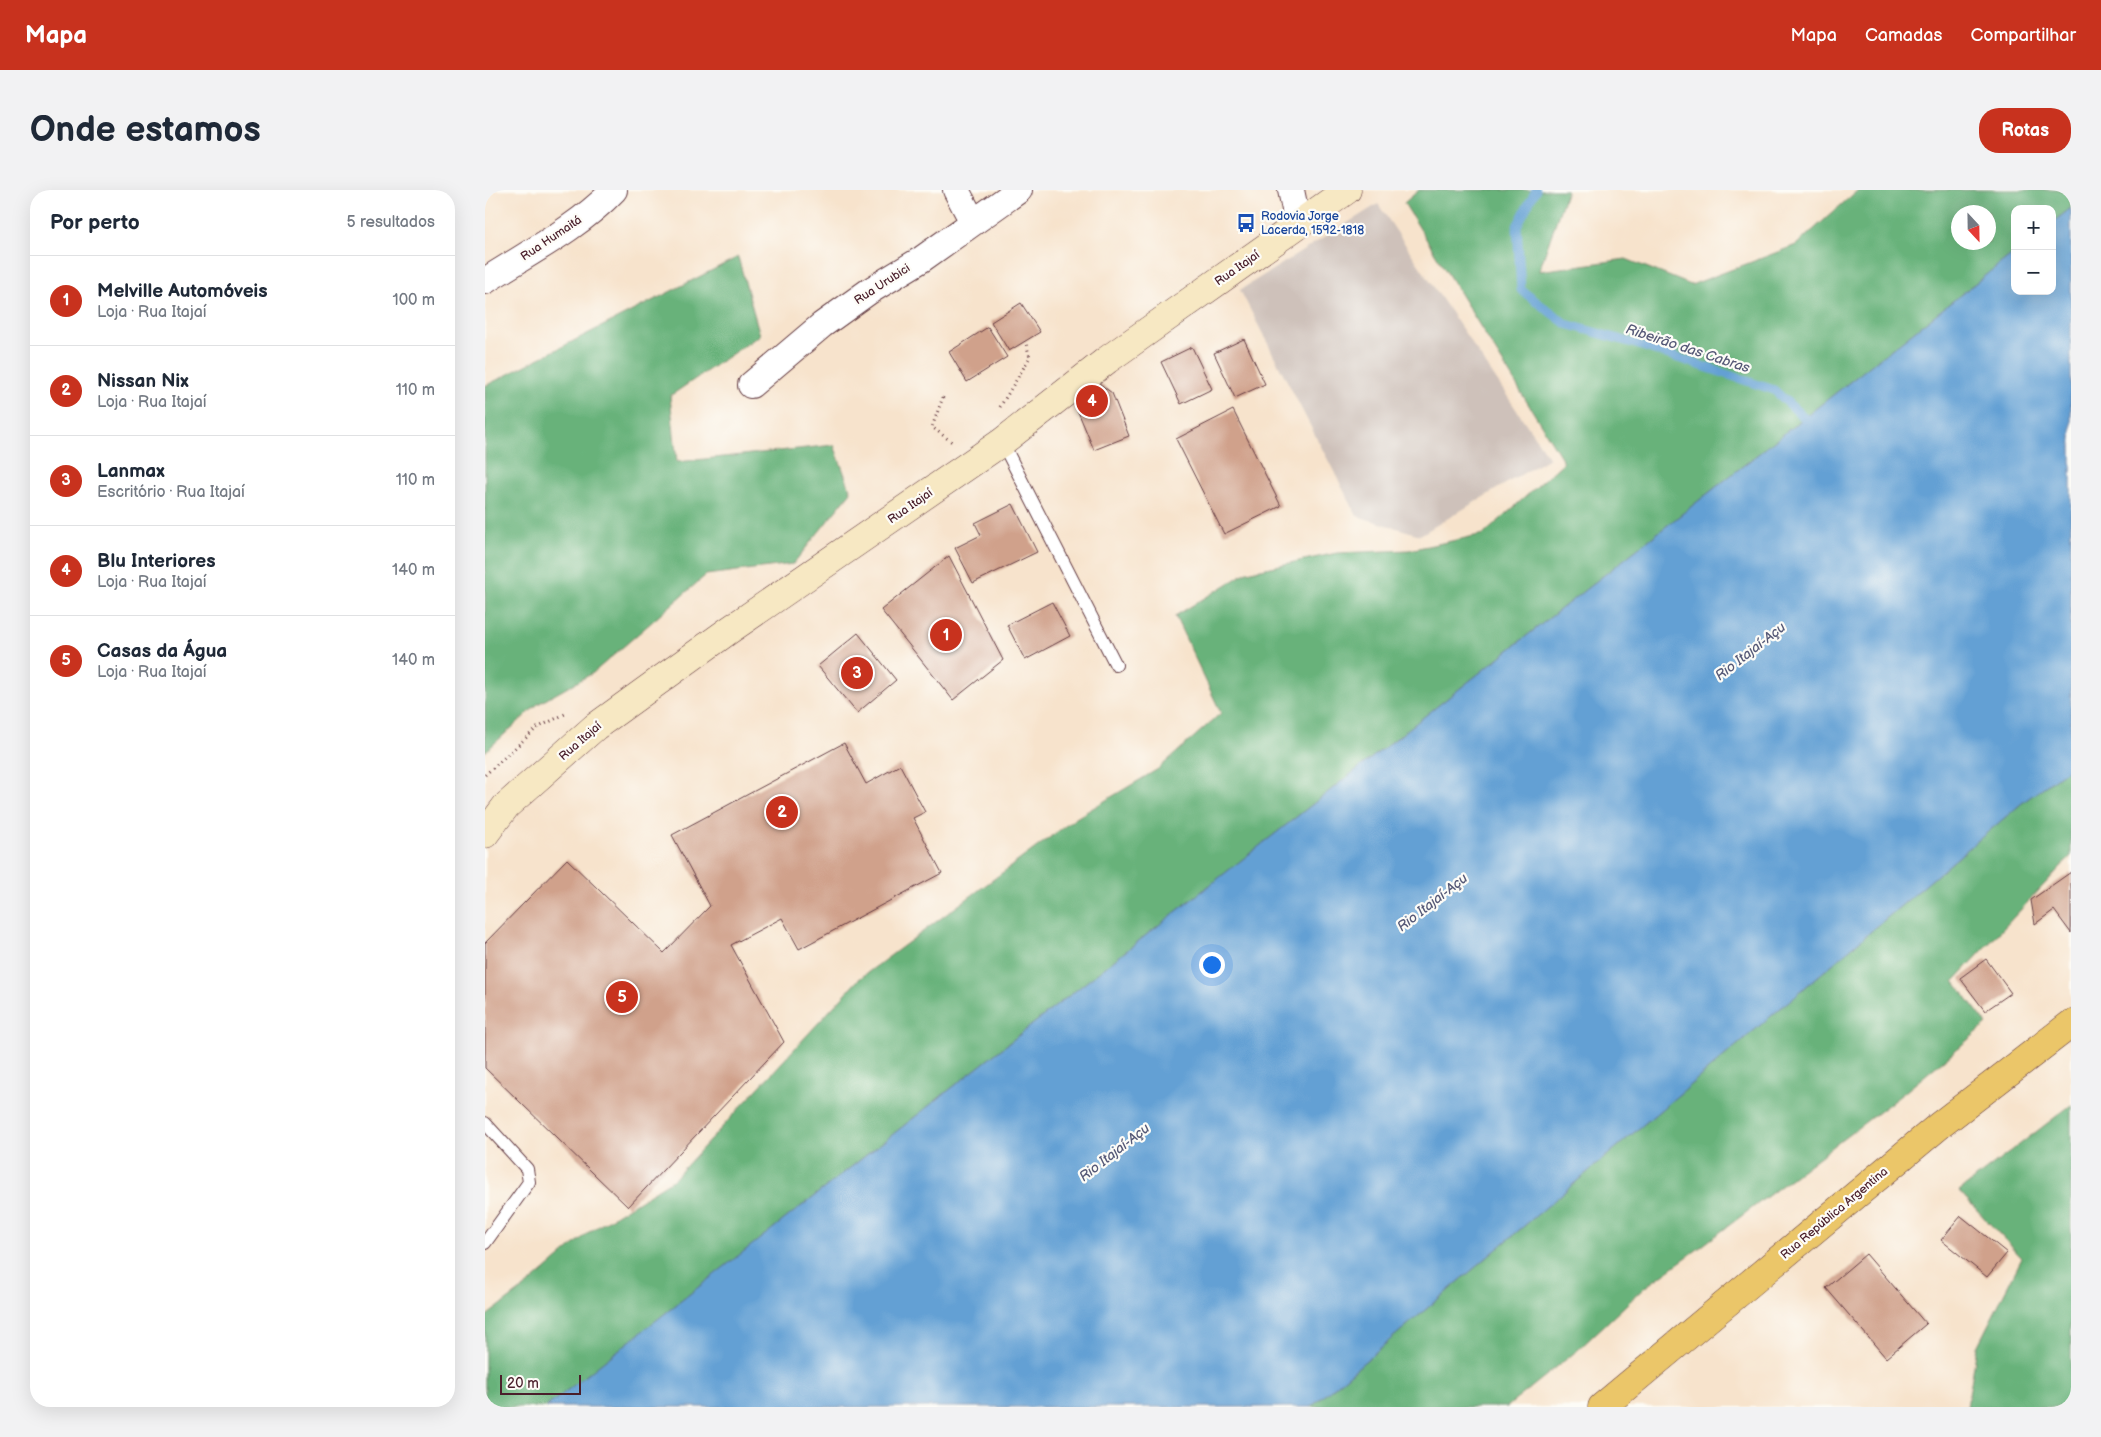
<!DOCTYPE html>
<html lang="pt">
<meta charset="utf-8">
<style>
:root{--surface:#fff;--page:#f2f2f3;--text:#1f2937;--muted:#747a83;--line:#e0e1e3;--accent:#c8321e}
body{margin:0;font-family:"Balsamiq Sans",sans-serif;background:var(--page);color:var(--text)}
.controls{position:absolute;right:15px;top:15px;display:grid;overflow:hidden;border-radius:10px;box-shadow:0 5px 20px #0002}
.controls button{width:45px;height:45px;display:grid;place-items:center;padding:0;border:0;border-bottom:1px solid var(--line);background:var(--surface);color:var(--text);font:25px sans-serif}
.compass{position:absolute;left:1466px;top:15px;width:45px;height:45px;border-radius:50%;background:var(--surface);box-shadow:0 5px 20px #0002;rotate:158deg}
.scale{position:absolute;left:15px;bottom:12px;width:81px;box-sizing:border-box;padding-left:5px;border:2px solid #4a1f2b;border-top:0;font-size:14px;line-height:18px;white-space:nowrap;color:#4a1f2b;-webkit-text-stroke:4px #fdfcf7;paint-order:stroke}
.you{position:absolute;left:726px;top:774px;width:18px;height:18px;margin:-12px;border:4px solid #fff;border-radius:50%;background:#1a73e8;box-shadow:0 0 0 8px #1a73e833}
.badge{display:grid;place-items:center;width:32px;height:32px;border-radius:50%;background:var(--accent);color:#fff;font-size:16px;font-weight:700}
.pin{position:absolute;translate:-50% -50%;border:2px solid #fff;box-shadow:0 1px 5px #0006}
.list{margin:0;padding:0;list-style:none}
h2{display:flex;justify-content:space-between;align-items:center;height:65px;margin:0;padding:0 20px;font-size:21px}
h2 small{font-size:16px;font-weight:400;color:var(--muted)}
.list li{display:grid;grid-template-columns:32px 1fr auto;gap:15px;align-items:center;box-sizing:border-box;height:90px;padding:0 20px;border-top:1px solid var(--line)}
.list b{display:block;font-size:19px;white-space:nowrap}
.list p{margin:0;font-size:16px;white-space:nowrap;color:var(--muted)}
.list em{font-size:16px;font-style:normal;color:var(--muted)}
.map{position:relative;flex:none;width:1586px;height:1217px;overflow:hidden;border-radius:20px}
header{display:flex;align-items:center;gap:30px;box-sizing:border-box;height:70px;padding:0 25px;background:var(--accent);color:#fff}
header strong{font-size:24px}
nav{display:flex;gap:28px;margin-inline-start:auto;font-size:18px}
.intro{display:flex;align-items:center;justify-content:space-between;box-sizing:border-box;height:120px;padding:0 30px}
h1{margin:0;font-size:35px}
.button{padding:12px 22px;border-radius:20px;background:var(--accent);color:#fff;font-size:18px;font-weight:700}
main{display:flex;gap:30px;padding:0 30px}
aside{flex:1;background:var(--surface);border-radius:20px;box-shadow:0 5px 20px #0002}
.map>svg:first-child{display:block}
</style>
<header>
<strong>Mapa</strong>
<nav><a>Mapa</a><a>Camadas</a><a>Compartilhar</a></nav>
</header>
<div class="intro"><h1>Onde estamos</h1><a class="button">Rotas</a></div>
<main>
<aside>
<h2>Por perto<small>5 resultados</small></h2>
<ul class="list">
<li><span class="badge">1</span><div><b>Melville Automóveis</b><p>Loja · Rua Itajaí</p></div><em>100 m</em></li>
<li><span class="badge">2</span><div><b>Nissan Nix</b><p>Loja · Rua Itajaí</p></div><em>110 m</em></li>
<li><span class="badge">3</span><div><b>Lanmax</b><p>Escritório · Rua Itajaí</p></div><em>110 m</em></li>
<li><span class="badge">4</span><div><b>Blu Interiores</b><p>Loja · Rua Itajaí</p></div><em>140 m</em></li>
<li><span class="badge">5</span><div><b>Casas da Água</b><p>Loja · Rua Itajaí</p></div><em>140 m</em></li>
</ul>
</aside>
<div class="map">
<svg width="1586" height="1217" viewBox="0 0 1586 1217">
<rect width="100%" height="100%" fill="#fdfcf7"/>
<filter id="ink" filterUnits="userSpaceOnUse"><feTurbulence type="fractalNoise" baseFrequency=".02" numOctaves="2"/><feDisplacementMap in="SourceGraphic" scale="10" xChannelSelector="R" yChannelSelector="G"/><feConvolveMatrix kernelMatrix="1 2 1 2 8 2 1 2 1" color-interpolation-filters="sRGB"/></filter>
<filter id="wash" filterUnits="userSpaceOnUse"><feTurbulence type="fractalNoise" baseFrequency=".0096" numOctaves="4" result="noise"/><feDisplacementMap in="SourceGraphic" scale="20" xChannelSelector="R" yChannelSelector="G"/><feGaussianBlur stdDeviation="1.12" result="paint"/><feColorMatrix in="noise" values="0 0 0 0 0 0 0 0 0 0 0 0 0 0 0 0 0 1.4 0 .05"/><feComposite in="paint" operator="in"/></filter>
<g filter="url(#wash)">
<rect width="100%" height="100%" fill="#f7e3cc"/>
<!-- industrial -->
<polygon fill="#cec1ba" points="893,14 1064,268 935,345 872,326 755,100"/>
<!-- forest -->
<g fill="#68b27a" stroke="#596852" fill-rule="evenodd">
<path d="M934,0H1082L1054,81L1141,69L1206,95L1311,55L1373,0H1586V18L1567,33V19H1530V62L61,1217H0V1127L45,1093L104,1042L189,989L374,789L591,628L673,579L736,523L690,426L762,382L852,363L924,360L999,344L1079,272L919,13ZM1474,22H1504V52H1474Z"/>
<polygon points="253,67 275,145 185,206 192,272 349,255 366,302 308,374 221,385 108,483 53,514 0,562 0,196"/>
<polygon points="1586,577 1586,666 1469,791 1502,834 1420,902 1213,1059 1159,1098 1094,1159 1022,1217 826,1217 1537,613"/>
<polygon points="1586,915 1586,1217 1482,1217 1492,1157 1537,1068 1474,1001"/>
</g>
<!-- water -->
<polygon fill="#64a0d4" stroke="#576080" points="1586,18 1586,577 1537,613 826,1217 61,1217 1530,62 1530,101 1567,101 1567,33"/>
<g fill="none" stroke-linecap="round" stroke-linejoin="round">
<!-- stream -->
<polyline stroke="#64a0d4" stroke-width="9" points="1051,0 1032,36 1036,100 1081,134 1151,154 1289,200 1326,234"/>
</g>
<g id="blocks">
<!-- building -->
<g fill="#d0a18b">
<polygon points="536,113 555,142 524,161 506,132"/>
<polygon points="503,137 522,167 482,192 464,162"/>
<polygon points="759,149 780,194 750,208 729,163"/>
<polygon points="707,157 727,199 696,214 676,172"/>
<polygon points="616,195 627,203 644,246 609,260 587,207"/>
<polygon points="748,220 796,316 739,344 691,249"/>
<polygon points="528,314 552,362 488,393 470,358 496,345 490,333"/>
<polygon points="464,366 518,470 468,510 396,420"/>
<polygon points="567,412 585,446 540,470 522,435"/>
<polygon points="373,443 411,490 372,523 333,476"/>
<polygon points="359,553 381,594 415,575 440,622 428,628 457,683 314,759 297,728 246,755 299,852 143,1017 0,878 0,753 82,669 179,763 225,716 187,645"/>
<polygon points="1586,682 1586,743 1569,720 1550,734 1546,710"/>
<polygon points="1501,769 1526,803 1500,821 1475,788"/>
<polygon points="1476,1026 1522,1063 1502,1087 1456,1050"/>
<polygon points="1381,1064 1441,1134 1401,1168 1341,1098"/>
</g>
</g>
</g>
<g filter="url(#ink)">
<use href="#blocks" fill-opacity="0" stroke="#643c43" stroke-width="1"/>
<g fill="none" stroke-linecap="round" stroke-linejoin="round">
<!-- lane casing -->
<g stroke="#643c43" stroke-width="14">
<g id="lane">
<polyline points="517,252 631,475"/>
<polyline points="0,933 42,979 44,992 0,1053"/>
</g>
</g>
<!-- street casing -->
<g stroke="#643c43" stroke-width="28">
<g id="street">
<polyline points="471,0 488,32"/>
<polyline points="806,0 813,34"/>
<path d="M0,91C43,63 93,38 129,0"/>
<polyline points="266,195 337,135 383,102 437,69 534,0"/>
</g>
</g>
<!-- secondary casing -->
<g stroke="#643c43" stroke-width="29">
<polyline id="secondary" points="0,644 21,616 110,537 243,441 517,252 622,170 862,0"/>
</g>
<!-- primary casing -->
<g stroke="#643c43" stroke-width="29">
<polyline id="primary" points="1117,1217 1455,935 1586,834"/>
</g>
<!-- path -->
<g stroke="#643c43" stroke-width="3" stroke-dasharray="1 4" stroke-linecap="butt">
<polyline points="458,207 447,237 467,252"/>
<polyline points="515,217 545,167 541,154"/>
<polyline points="0,585 52,538 82,523"/>
</g>
<!-- lane -->
<use href="#lane" stroke="#fff" stroke-width="12"/>
<!-- street -->
<use href="#street" stroke="#fff" stroke-width="26"/>
<!-- secondary -->
<use href="#secondary" stroke="#f7e8c3" stroke-width="28"/>
<!-- primary -->
<use href="#primary" stroke="#ebc669" stroke-width="28"/>
</g>
</g>
<!-- icons -->
<defs>
<g id="bus-bare" transform="scale(1.5)"><path d="M-5-6H5V4H4V6H2V4H-2V6H-4V4H-5ZM-3.5-4V0h7V-4ZM-3.5 1.2v1.5H-2V1.2ZM2 1.2v1.5H3.5V1.2Z" fill="#1a4fb4" stroke="#fdfcf7" stroke-width="2.5" paint-order="stroke"/></g>
</defs>
<g fill-rule="evenodd">
<use href="#bus-bare" x="761" y="33"/>
</g>
<g text-anchor="middle" stroke-width="4.5" stroke-linejoin="round" paint-order="stroke">
<!-- transit labels -->
<g font-size="12" fill="#164399" stroke="#fdfcf7" text-anchor="start">
<text x="776" y="30">Rodovia Jorge<tspan x="776" dy="14">Lacerda, 1592-1818</tspan></text>
</g>
<!-- street labels -->
<g font-size="12" fill="#4a1f2b" stroke="#fdfcf7">
<text transform="translate(66 48) rotate(-34)" y="4">Rua Humaitá</text>
<text transform="translate(752 78) rotate(-35)" y="4">Rua Itajaí</text>
<text transform="translate(397 94) rotate(-33)" y="4">Rua Urubici</text>
<text transform="translate(425 316) rotate(-35)" y="4">Rua Itajaí</text>
<text transform="translate(95 551) rotate(-41)" y="4">Rua Itajaí</text>
<text transform="translate(1349 1023) rotate(-40)" y="4">Rua República Argentina</text>
</g>
<!-- water labels -->
<g font-size="14" font-style="italic" fill="#565977" stroke="#fdfcf7">
<text transform="translate(1203 158) rotate(18)" y="5">Ribeirão das Cabras</text>
<text transform="translate(1265 461) rotate(-38)" y="5">Rio Itajaí-Açu</text>
<text transform="translate(947 712) rotate(-38)" y="5">Rio Itajaí-Açu</text>
<text transform="translate(629 962) rotate(-38)" y="5">Rio Itajaí-Açu</text>
</g>
</g>
</svg>
<div class="controls">
<button>+</button>
<button>−</button>
</div>
<svg class="compass" viewBox="-18 -18 36 36"><path d="M0-13l5 13h-10z" fill="#e53935"/><path d="M0 13l5-13h-10z" fill="#747a83"/></svg>
<div class="scale">20 m</div>
<div class="you"></div>
<div class="pin badge" style="left:461px;top:445px">1</div>
<div class="pin badge" style="left:297px;top:622px">2</div>
<div class="pin badge" style="left:372px;top:483px">3</div>
<div class="pin badge" style="left:607px;top:211px">4</div>
<div class="pin badge" style="left:137px;top:807px">5</div>
</div>
</main>
